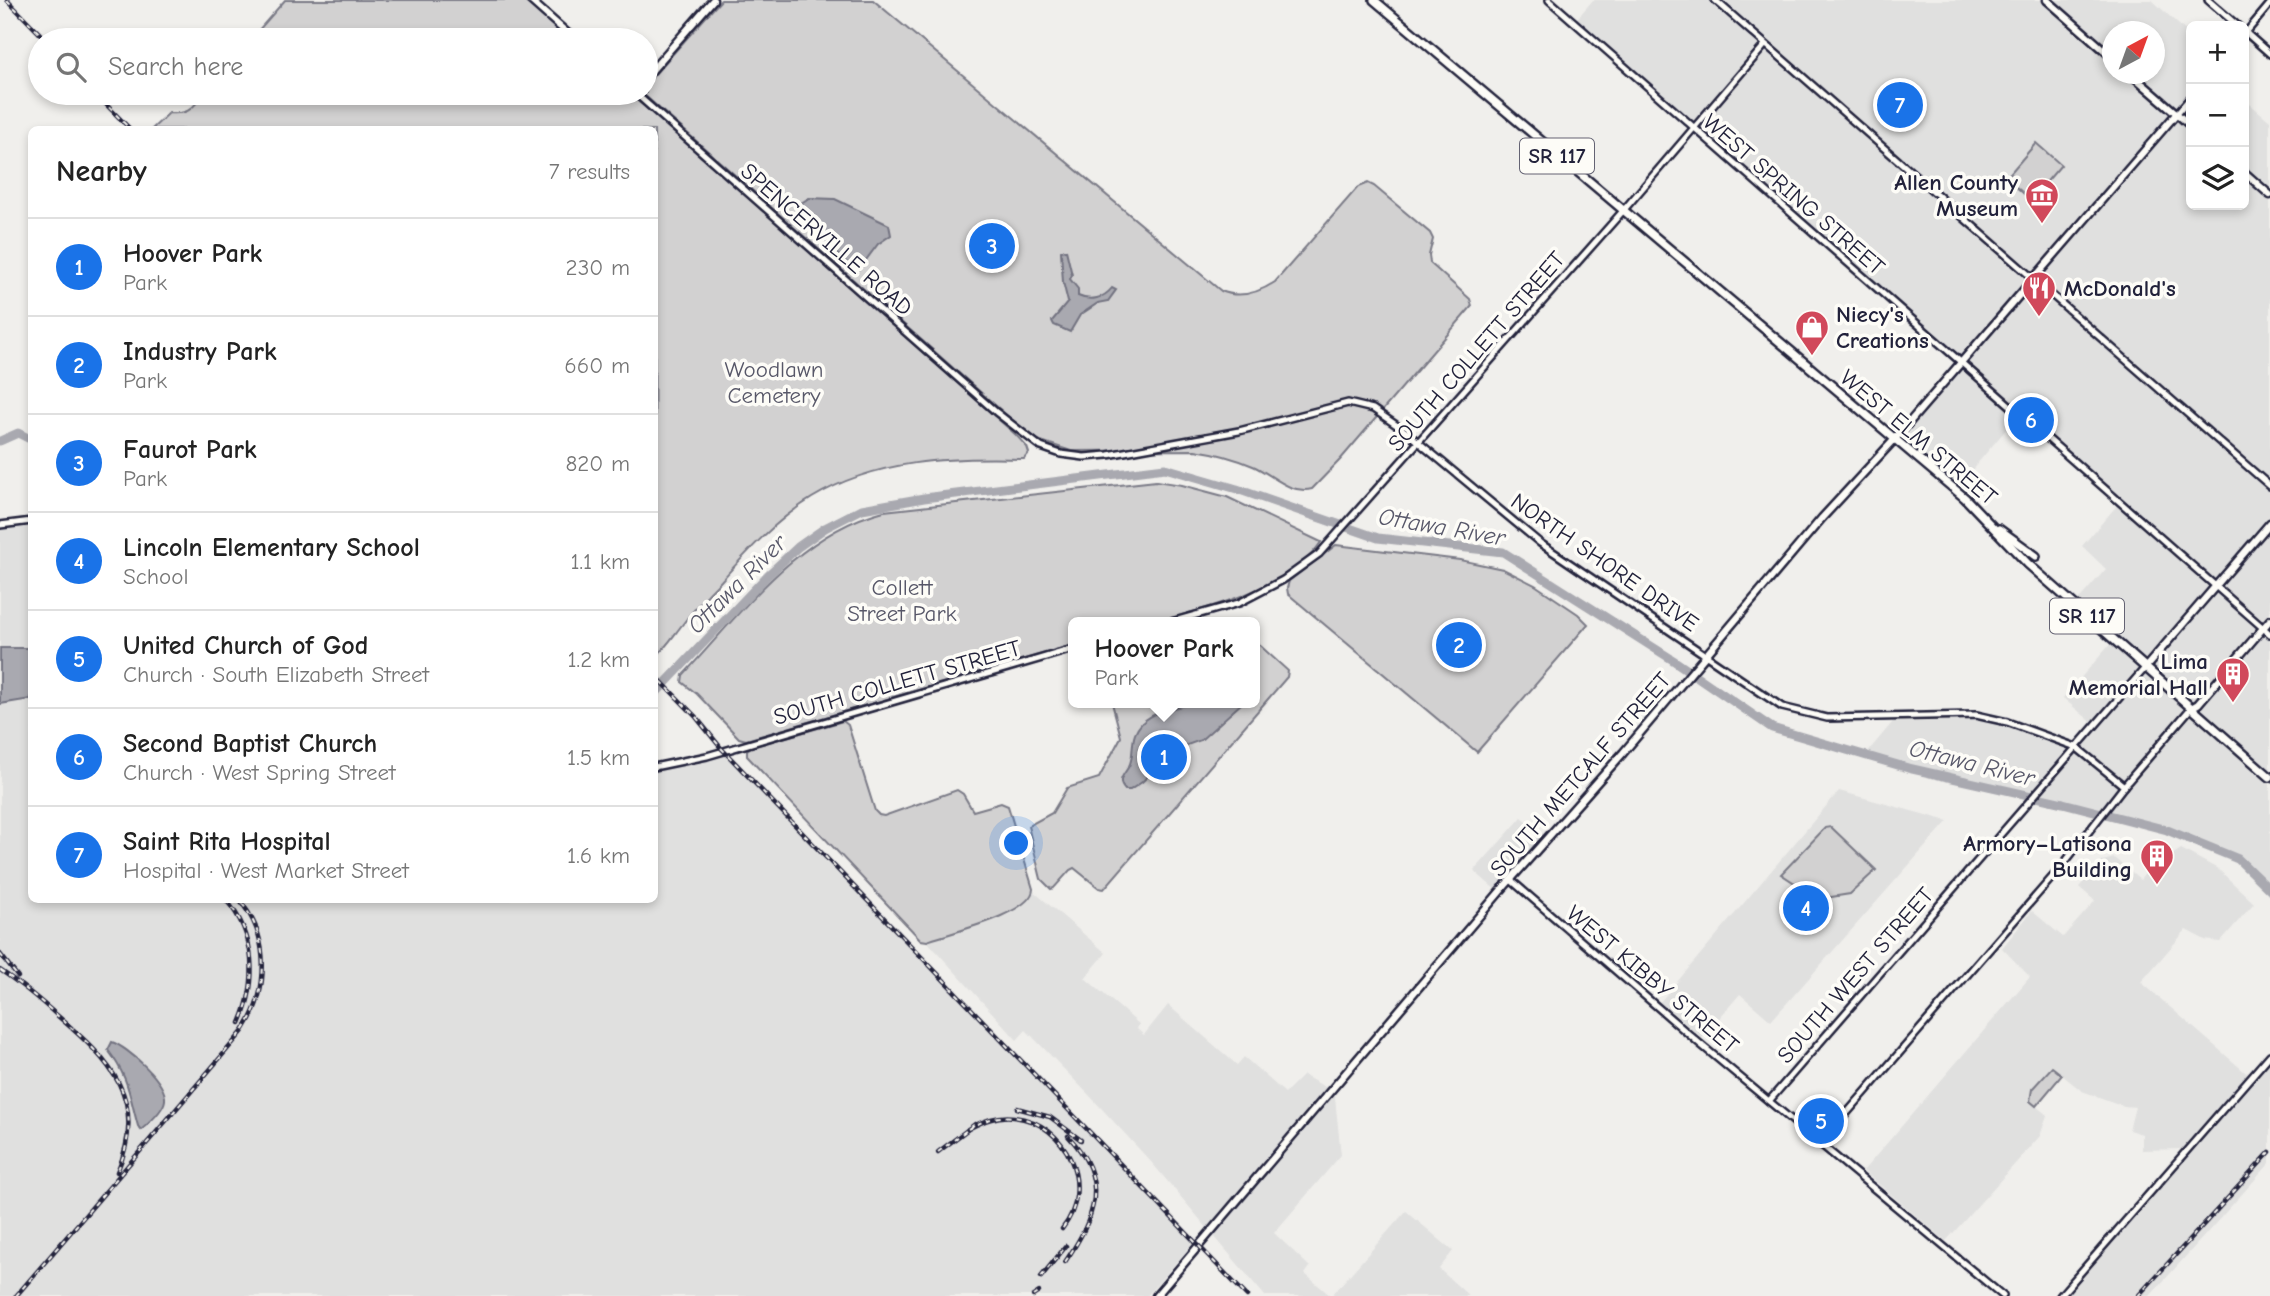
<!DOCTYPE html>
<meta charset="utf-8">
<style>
:root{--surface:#fff;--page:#f2f2f2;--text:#222;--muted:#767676;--line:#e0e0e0;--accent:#1a73e8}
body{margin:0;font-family:"Comic Neue",sans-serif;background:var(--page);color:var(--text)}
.controls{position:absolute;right:21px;top:21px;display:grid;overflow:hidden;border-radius:10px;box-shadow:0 4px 10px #0003}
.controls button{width:63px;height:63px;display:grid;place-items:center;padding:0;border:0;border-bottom:2px solid var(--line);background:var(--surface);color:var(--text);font:35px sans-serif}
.compass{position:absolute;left:2102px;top:21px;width:63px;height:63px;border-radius:50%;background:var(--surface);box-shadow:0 4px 10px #0003;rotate:41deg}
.you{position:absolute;left:1017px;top:844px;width:24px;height:24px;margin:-18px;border:5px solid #fff;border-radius:50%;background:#1a73e8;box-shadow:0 0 0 10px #1a73e833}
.badge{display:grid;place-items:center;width:46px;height:46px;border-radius:50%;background:var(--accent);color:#fff;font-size:23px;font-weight:700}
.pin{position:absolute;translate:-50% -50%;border:4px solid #fff;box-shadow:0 2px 7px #0006}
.popup{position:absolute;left:1068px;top:617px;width:192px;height:91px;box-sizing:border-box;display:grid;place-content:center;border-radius:10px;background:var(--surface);filter:drop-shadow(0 2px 5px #0005);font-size:23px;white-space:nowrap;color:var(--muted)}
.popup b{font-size:26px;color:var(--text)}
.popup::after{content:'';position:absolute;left:50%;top:100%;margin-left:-14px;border:14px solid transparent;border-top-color:var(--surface)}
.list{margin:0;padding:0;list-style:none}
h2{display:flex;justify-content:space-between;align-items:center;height:91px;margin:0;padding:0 28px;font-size:30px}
h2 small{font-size:23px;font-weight:400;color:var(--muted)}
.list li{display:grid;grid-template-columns:46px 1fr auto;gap:21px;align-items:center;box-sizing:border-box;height:98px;padding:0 28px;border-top:2px solid var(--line)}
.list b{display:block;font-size:26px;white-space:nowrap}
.list p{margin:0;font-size:23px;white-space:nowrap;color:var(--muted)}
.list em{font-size:23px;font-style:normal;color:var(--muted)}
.icon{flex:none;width:38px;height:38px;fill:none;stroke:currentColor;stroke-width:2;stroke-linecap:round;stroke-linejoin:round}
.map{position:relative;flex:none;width:2270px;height:1296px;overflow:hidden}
.search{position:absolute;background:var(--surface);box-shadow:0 4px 10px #0003;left:28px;top:28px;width:630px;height:77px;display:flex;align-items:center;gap:18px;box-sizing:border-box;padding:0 24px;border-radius:38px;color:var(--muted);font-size:26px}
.panel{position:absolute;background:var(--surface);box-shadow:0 4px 10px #0003;left:28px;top:126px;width:630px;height:777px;border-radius:10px}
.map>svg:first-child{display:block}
</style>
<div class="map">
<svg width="2270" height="1296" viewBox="0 0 2270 1296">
<rect width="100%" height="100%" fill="#f0efec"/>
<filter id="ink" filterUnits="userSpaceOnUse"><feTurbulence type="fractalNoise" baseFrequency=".0143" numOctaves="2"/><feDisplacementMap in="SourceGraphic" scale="14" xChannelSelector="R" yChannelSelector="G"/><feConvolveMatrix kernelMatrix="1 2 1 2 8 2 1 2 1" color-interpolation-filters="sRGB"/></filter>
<g filter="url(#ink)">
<!-- built -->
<g fill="#e0e0df" fill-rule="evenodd">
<path d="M1593,0H2152L2191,36V205H2244V99L2270,121V884L2238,859L2167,830L2063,803L1908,768L1865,755L1897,717L1976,715L2007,722L2077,747L2095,725L2063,698L2114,640L2074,605L2106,569L2082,546L2120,502L2019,414L1955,490L1894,440L1960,363L1574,22ZM2112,32H2154V74H2112Z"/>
<polygon points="31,525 32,900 654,900 655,770 697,762 725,753 1194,1242 1147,1296 0,1296 0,529"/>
<polygon points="1839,791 1948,821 1771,1021 1740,994 1702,1038 1660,1002"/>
<polygon points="1522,817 1544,836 1497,891 1474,871"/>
<polygon points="2181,849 2218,869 2254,903 2220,942 2205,940 2186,930 2141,982 2253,1079 2270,1060 2270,1163 2150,1296 2063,1296 2183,1149 2142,1150 2142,1134 2129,1130 2135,1107 2124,1106 2082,1091 2052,1067 2032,1089 2030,1101 2047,1115 2040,1136 1946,1241 1863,1171 2030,977 2002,948 2032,911 2063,937 2095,901 2079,887 2103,861 2114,858 2140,880 2147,871"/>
<polygon points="1033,891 1106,953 1085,978 1139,1024 1137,1029 1144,1035 1168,1005 1237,1065 1244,1057 1285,1093 1303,1075 1327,1088 1335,1098 1341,1155 1274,1233 1310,1267 1305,1274 1331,1296 1265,1296 1152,1163 1090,1096 1026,1030 1017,1040 927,941 1009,914"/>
<polygon points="1406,1211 1453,1251 1439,1269 1469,1296 1331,1296"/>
</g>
<!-- green -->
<g fill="#d2d1d1" stroke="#7a7a86" stroke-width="2">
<polygon points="285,0 525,0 570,40 250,40"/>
<path d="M721,0H873L1221,291C1240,299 1258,293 1275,282L1358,187L1368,183L1374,186L1430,233L1433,239L1429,255L1430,263L1470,299L1472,306L1340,460L1312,489C1290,495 1272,474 1253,466C1234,458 1216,453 1195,450L1071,451L1038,440L1020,427L642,93H646V84Z"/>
<path d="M205,93H630L1016,435L1027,447L1029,453L1024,459C951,457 876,459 812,498C777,519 748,551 721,581C707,595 694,609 682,625C674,635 665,649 655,657L654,130L152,129L169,113C190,115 192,108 205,93Z"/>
<polygon points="2036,143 2061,165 2031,200 2006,178"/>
<path d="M1156,481L1182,485L1227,497L1321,542C1297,580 1227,603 1185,614C1175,617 1164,621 1154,622C1127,624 1100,622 1073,622V645L746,740L739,738L697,694L682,682L683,675C741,613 798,533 884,511Z"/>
<polygon points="1336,545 1460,560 1503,569 1535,585 1578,614 1588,624 1477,752 1288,594 1287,588 1289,581"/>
<polygon points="1255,641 1288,671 1287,677 1104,889 1099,888 1074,868 1070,870 1054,888 1051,889 1041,879 1028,826 1052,813 1067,788 1099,778 1121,737 1112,703 1255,703"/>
<path d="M843,721L848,725L875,811L879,815L884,816L957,790L963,794L973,811L1001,803L1008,806L1033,889C1032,914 949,933 927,941L921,940L747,756V750L751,747Z"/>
<polygon points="1831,827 1876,870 1850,894 1819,899 1781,874 1825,828"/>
<polygon points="2052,1067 2062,1075 2036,1106 2030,1101 2032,1089"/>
</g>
<!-- water -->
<g fill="#a9a9b0" stroke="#737381" stroke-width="2">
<polygon points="809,198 835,199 889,225 891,235 878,244 860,268 856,271 798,219 798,205"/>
<path d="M1066,250L1072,275L1070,279L1078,289V296C1091,302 1104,298 1112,288L1116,290L1108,301L1098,303L1080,315L1070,332L1054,325L1052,321L1068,302L1063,282L1061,251Z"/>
<polygon points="0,648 31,648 31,699 0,704"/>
<path d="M1190,703H1242L1201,740L1176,749L1142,782L1130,790H1125C1116,780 1124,775 1129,766C1134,757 1131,745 1135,734C1144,711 1170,711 1190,703Z"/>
<path d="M112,1042C127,1047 167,1082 165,1100C164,1110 148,1124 141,1130L138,1126C129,1094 129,1078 108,1050Z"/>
</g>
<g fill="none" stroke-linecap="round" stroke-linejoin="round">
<!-- river -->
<g stroke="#a9a9b0" stroke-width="9">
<polyline points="0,441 18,433 32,440"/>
<polyline points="654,695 768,575 798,547 825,528 862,509 924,498 1165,468 1237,489 1378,538 1503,552 1673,660 1772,728 1908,768 2063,803 2167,830 2238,859 2270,890"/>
</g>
<!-- tertiary casing -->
<g stroke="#22223b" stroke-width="10">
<g id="tertiary">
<polyline points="1549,0 2270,634"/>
<polyline points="1715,0 2270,486"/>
<polyline points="2208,0 2238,26"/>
<polyline points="2244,31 2270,54"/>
<polyline points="2244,35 2270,4"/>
<polyline points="635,93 996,412 1041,447 1061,454 1084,457 1108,455 1239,431 1348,403 1373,409 1405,431 1540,543 1782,707 1827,718 1976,715 2007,722 2076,747 2124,786"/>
<polyline points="2177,113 2191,97"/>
<polyline points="0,525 32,521"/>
<polyline points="1171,622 1239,603 1283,580 1319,554 1622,212 1765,45"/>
<polyline points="654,767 707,756 1073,649"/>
<polyline points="1511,880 1699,1043 2003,1296"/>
<polyline points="1769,1101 2145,668"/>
<polyline points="1820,1144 2062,866 2124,786 2191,708"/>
<polyline points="2060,1296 2270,1055"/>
</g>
</g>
<!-- secondary casing -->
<g stroke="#22223b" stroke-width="11">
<g id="secondary">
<polyline points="530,0 575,40"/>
<polyline points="2047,0 2112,57"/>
<polyline points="2131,74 2191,126"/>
<polyline points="646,77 713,0"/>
<polyline points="2244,172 2270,195"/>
<polyline points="2145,668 2270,523"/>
<polyline points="2191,708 2198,704 2270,620"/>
<polyline points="1156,1296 1503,888 1623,753 1822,518 1894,440 2177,113"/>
</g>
</g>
<!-- primary casing -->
<g stroke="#22223b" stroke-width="12">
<g id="primary">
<polyline points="1374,0 1965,498 2028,564 2270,777"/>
<polyline points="1999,529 2036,556"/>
</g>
</g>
<!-- tertiary -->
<use href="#tertiary" stroke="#fdfcf7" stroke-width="5"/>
<!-- secondary -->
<use href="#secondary" stroke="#fdfcf7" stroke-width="6"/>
<!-- primary -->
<use href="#primary" stroke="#fdfcf7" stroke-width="7"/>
<!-- rail casing -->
<g stroke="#22223b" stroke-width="4.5">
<g id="rail">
<polyline points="7,0 46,40"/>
<polyline points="95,93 131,130"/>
<polyline points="654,674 696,717 721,748 1247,1296"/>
<path d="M226,900C256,934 258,982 240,1023"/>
<polyline points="0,954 18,977"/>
<path d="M0,970C21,984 40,1000 59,1017C110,1061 149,1100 117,1172"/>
<polyline points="1017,1108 1050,1117 1081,1140"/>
<path d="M968,1129C983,1121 997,1115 1014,1117C1067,1123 1096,1187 1062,1229"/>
<polyline points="938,1152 975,1124"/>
<path d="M1065,1262C1096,1216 1110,1180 1068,1136"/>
<polyline points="1041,1277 1066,1246"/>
<path d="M16,1296L243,1031C269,992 271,936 239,900"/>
<polyline points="1033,1296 1039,1292"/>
<polyline points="2138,1296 2270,1152"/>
</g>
</g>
<!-- rail -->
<use href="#rail" stroke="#fdfcf7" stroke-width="2" stroke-dasharray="5" stroke-linecap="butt"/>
</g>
</g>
<!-- icons -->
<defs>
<g id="museum-pin" transform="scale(1.75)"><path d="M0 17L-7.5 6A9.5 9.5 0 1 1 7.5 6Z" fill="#d1495b" stroke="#fdfcf7"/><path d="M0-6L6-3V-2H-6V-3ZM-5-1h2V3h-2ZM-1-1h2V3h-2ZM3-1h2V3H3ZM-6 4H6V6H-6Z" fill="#fff"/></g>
<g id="restaurant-pin" transform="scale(1.75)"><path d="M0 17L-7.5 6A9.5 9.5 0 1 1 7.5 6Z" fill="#d1495b" stroke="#fdfcf7"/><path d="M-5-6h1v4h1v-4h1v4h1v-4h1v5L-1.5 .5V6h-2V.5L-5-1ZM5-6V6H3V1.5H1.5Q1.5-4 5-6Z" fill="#fff"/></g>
<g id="shop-pin" transform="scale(1.75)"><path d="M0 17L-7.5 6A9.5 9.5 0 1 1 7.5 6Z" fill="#d1495b" stroke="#fdfcf7"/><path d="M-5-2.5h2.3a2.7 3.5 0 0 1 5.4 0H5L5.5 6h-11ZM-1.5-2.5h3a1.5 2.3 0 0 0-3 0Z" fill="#fff"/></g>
<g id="building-pin" transform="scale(1.75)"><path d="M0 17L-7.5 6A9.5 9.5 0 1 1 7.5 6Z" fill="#d1495b" stroke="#fdfcf7"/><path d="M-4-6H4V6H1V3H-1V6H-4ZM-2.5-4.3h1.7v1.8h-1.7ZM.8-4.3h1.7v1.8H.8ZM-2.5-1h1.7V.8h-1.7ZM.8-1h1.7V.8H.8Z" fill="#fff"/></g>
</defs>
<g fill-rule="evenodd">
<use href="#museum-pin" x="2042" y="195"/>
<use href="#restaurant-pin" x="2039" y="288"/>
<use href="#shop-pin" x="1812" y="327"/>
<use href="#building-pin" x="2233" y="674"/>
<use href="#building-pin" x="2157" y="856"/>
</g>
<g text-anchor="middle" stroke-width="7" stroke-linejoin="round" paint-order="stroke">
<!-- shield labels -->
<g fill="#fdfcf7" stroke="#646373" stroke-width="2">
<rect x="1520" y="138.5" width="74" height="35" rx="5"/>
<rect x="2050" y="598.5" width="74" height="35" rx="5"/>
</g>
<g font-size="21" font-weight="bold" fill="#22223b">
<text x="1557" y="163">SR 117</text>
<text x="2087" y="623">SR 117</text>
</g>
<!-- poi labels -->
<g font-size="23" font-weight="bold" fill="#22223b" stroke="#fdfcf7" text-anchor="end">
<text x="2018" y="190">Allen County<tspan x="2018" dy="26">Museum</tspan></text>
<text x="2064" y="296" text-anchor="start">McDonald's</text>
<text x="1836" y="322" text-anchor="start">Niecy's<tspan x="1836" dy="26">Creations</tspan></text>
<text x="2208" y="669">Lima<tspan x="2208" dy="26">Memorial Hall</tspan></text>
<text x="2132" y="851">Armory–Latisona<tspan x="2132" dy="26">Building</tspan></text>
</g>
<!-- street labels -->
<g font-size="23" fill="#22223b" stroke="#fdfcf7">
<text transform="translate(1794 194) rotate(41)" y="8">WEST SPRING STREET</text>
<text transform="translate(827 239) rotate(41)" y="8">SPENCERVILLE ROAD</text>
<text transform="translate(1476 351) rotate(-49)" y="8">SOUTH COLLETT STREET</text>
<text transform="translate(1919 437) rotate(40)" y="8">WEST ELM STREET</text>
<text transform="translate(1605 562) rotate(35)" y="8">NORTH SHORE DRIVE</text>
<text transform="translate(897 682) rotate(-16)" y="8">SOUTH COLLETT STREET</text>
<text transform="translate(1580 774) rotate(-49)" y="8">SOUTH METCALF STREET</text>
<text transform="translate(1855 975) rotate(-49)" y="8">SOUTH WEST STREET</text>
<text transform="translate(1653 979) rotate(40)" y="8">WEST KIBBY STREET</text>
</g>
<!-- park labels -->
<g font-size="23" fill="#575768" stroke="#fdfcf7">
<text x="774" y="377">Woodlawn<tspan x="774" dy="26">Cemetery</tspan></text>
<text x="902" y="595">Collett<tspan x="902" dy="26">Street Park</tspan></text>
</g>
<!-- water labels -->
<g font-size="24" font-style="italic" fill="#58586a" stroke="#fdfcf7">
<text transform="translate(1442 527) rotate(10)" y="8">Ottawa River</text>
<text transform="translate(737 584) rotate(-45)" y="8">Ottawa River</text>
<text transform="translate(1972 763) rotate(14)" y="8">Ottawa River</text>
</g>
</g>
</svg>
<div class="controls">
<button>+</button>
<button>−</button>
<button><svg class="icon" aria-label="layers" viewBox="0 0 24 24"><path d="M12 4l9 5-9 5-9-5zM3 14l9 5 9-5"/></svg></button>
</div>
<svg class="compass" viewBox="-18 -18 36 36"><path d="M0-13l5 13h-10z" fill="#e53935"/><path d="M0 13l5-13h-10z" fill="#767676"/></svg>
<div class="you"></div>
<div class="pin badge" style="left:1164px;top:757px">1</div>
<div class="popup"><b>Hoover Park</b>Park</div>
<div class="pin badge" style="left:1459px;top:645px">2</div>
<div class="pin badge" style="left:992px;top:246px">3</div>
<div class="pin badge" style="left:1806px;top:908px">4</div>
<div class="pin badge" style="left:1821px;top:1121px">5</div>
<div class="pin badge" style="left:2031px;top:420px">6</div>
<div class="pin badge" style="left:1900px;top:105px">7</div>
<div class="search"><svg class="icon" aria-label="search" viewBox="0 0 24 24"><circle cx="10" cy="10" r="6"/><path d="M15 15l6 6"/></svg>Search here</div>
<section class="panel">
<h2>Nearby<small>7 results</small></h2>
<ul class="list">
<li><span class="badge">1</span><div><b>Hoover Park</b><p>Park</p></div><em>230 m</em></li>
<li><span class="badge">2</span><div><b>Industry Park</b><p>Park</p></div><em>660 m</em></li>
<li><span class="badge">3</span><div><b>Faurot Park</b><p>Park</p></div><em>820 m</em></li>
<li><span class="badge">4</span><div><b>Lincoln Elementary School</b><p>School</p></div><em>1.1 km</em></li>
<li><span class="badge">5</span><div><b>United Church of God</b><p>Church · South Elizabeth Street</p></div><em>1.2 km</em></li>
<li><span class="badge">6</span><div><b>Second Baptist Church</b><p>Church · West Spring Street</p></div><em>1.5 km</em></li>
<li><span class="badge">7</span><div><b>Saint Rita Hospital</b><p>Hospital · West Market Street</p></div><em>1.6 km</em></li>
</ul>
</section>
</div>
